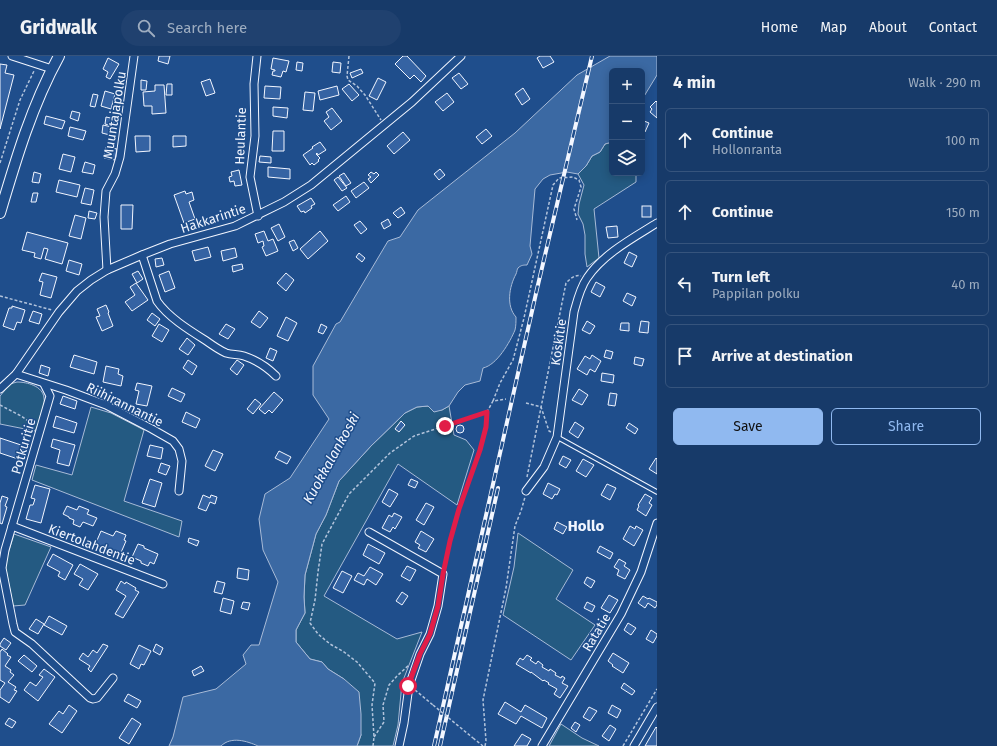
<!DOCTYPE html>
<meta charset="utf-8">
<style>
:root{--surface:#173a69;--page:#20416f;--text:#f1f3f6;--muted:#9eadc0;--line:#36547d;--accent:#90b9f0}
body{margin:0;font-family:"Fira Sans",sans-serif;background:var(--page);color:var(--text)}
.controls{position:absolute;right:12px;top:12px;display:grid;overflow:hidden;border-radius:6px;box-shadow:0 2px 10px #0003}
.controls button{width:36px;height:36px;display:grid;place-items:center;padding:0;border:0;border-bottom:1px solid var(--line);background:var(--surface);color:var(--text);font:20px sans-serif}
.stop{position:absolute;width:12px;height:12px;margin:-9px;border:3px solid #e11d48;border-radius:50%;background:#fff}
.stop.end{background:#e11d48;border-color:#fff;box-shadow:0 1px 4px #0008}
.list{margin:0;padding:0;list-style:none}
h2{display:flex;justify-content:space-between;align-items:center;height:52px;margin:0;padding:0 16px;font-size:17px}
h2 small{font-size:13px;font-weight:400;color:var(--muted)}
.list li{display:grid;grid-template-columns:26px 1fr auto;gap:12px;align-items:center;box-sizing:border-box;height:64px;margin:0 8px 8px;padding:0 8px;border:1px solid var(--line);border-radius:6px}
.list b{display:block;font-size:15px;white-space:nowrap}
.list p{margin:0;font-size:13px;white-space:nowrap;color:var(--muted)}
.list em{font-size:13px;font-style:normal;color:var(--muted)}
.actions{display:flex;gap:8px;padding:12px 16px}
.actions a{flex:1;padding:9px 0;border:1px solid var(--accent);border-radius:6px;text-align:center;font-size:14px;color:var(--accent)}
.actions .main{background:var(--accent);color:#111}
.icon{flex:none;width:22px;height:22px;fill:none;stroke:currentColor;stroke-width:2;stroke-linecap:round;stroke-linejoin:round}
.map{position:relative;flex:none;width:657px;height:690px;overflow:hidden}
header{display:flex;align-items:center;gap:24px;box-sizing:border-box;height:56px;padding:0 20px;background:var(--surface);border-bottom:1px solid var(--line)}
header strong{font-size:19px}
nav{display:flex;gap:22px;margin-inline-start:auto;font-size:14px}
.search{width:280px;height:36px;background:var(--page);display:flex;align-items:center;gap:10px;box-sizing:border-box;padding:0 14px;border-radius:22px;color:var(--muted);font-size:15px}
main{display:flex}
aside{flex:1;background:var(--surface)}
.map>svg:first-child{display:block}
</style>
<header>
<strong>Gridwalk</strong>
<div class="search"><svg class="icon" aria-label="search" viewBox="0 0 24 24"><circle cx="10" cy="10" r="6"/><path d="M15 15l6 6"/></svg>Search here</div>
<nav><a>Home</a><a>Map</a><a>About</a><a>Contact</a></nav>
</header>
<main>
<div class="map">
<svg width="657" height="690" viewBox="0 0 657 690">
<rect width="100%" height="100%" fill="#1f4e8c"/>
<!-- green -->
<g fill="#245a82" stroke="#a8bbd7">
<polygon points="612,86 612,117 636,117 636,126 594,153 599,202 587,211 585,198 585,179 583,168 578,158 579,148 584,129 578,118 586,110 592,100 600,96 605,88"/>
<path d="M17,326C27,326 43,330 44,342C45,348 43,355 41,360C39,365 38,370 35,375L0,368V340L10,328Z"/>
<polygon points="428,350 442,354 449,350 454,379 466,384 474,394 457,449 398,408 324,540 397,583 422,576 402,627 398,669 393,690 357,690 361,679 344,623 328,613 322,606 310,603 296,586 296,574 305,557 304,541 305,519 316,478 326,459 339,425 371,390 405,357 417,351"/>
<polygon points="91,351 111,357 144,374 124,445 182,465 179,481 32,424 36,409 72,419"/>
<polygon points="518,477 573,514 556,543 595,569 571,604 503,559 514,511"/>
<polygon points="14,478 51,491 25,549 13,550 5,508"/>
<polygon points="561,668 582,682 599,690 549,690"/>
</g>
<!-- water -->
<path fill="#3b69a3" stroke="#a8bbd7" d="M610,0H657V19L643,42L642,47V15H612V86L605,88L600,96L592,100L586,110L578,118L567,116L550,119L543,123L535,133L530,190L532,198L527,209C524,209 521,209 518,212C517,213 517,216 516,218C509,231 506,250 516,261C516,265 516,270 515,274C510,286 497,309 483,312L480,325L465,329L458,336L449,350L442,354L434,356L428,350L417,351L405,357L371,390L339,425L326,459L316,478L305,519L304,541L305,557L296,574V586L310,603L322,606L328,613L344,623L359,636L361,658V679L357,690H258C247,685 231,680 221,690H169L173,681L183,641L216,633L246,608L243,599L251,589H259L278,526L263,494L259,463L265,438L290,422L329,363L313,339V310L336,268L340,266L388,185L400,181L418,154L515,77L577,19Z"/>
<!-- building -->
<g fill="#3563a3" stroke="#f2f6ff">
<polygon points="159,0 170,0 168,8 158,5"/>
<polygon points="403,0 407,0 426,20 421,26 414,19 410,23 395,8"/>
<polygon points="540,0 550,0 554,6 543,12 537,2"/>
<polygon points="108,2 119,8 110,23 106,21 108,16 103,13"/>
<polygon points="273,2 289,5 286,16 283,15 281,21 272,19 273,15 275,15 275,14 271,13"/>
<polygon points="297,6 303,7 302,15 296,14"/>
<polygon points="333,6 341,7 340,17 332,16"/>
<polygon points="0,8 7,9 5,17 14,19 0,73"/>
<polygon points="361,13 363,17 352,22 350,17"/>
<polygon points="459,17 468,28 461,33 452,22"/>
<polygon points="378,22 386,26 377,44 369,40"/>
<polygon points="210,23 215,37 206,40 201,26"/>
<polygon points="141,24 147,25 146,34 141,34"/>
<polygon points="167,28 172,28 172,39 166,39"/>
<polygon points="349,28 359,39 352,45 342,33"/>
<polygon points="155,29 164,29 166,57 152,58 152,50 144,50 143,36 155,35"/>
<polygon points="265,30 281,31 280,43 264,42"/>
<polygon points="337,30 339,39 320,44 318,35"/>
<polygon points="523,32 530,43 522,49 515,38"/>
<polygon points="105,35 115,38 111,53 101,50"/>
<polygon points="305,36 315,37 313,55 303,54"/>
<polygon points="447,37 454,46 443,55 435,46"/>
<polygon points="93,38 98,39 95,51 90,50"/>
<polygon points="656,45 657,46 657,62 650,56 652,53 650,51"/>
<polygon points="273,51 288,52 287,62 273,60"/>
<polygon points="332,52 342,65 331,74 324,65 329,61 326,56"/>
<polygon points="72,55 80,57 78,65 70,62"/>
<polygon points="46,60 65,65 62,73 44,68"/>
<polygon points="106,61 115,63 113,70 105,68"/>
<polygon points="644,65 649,67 645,76 642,75 642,70"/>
<polygon points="103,69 116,72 114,80 102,77"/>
<polygon points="70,71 86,75 83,84 68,80"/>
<polygon points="486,73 492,80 482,88 476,81"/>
<polygon points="273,75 284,75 284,95 272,95"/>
<polygon points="403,76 410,84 394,98 387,90"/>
<polygon points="135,80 150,80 150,95 136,96"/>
<polygon points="173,80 186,80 186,90 173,91"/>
<polygon points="320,86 326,94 318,99 317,97 316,98 320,102 318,104 319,105 314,109 312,107 310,109 303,99 313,92 312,91"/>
<polygon points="106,91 117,93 115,104 104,102"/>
<polygon points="63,98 75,101 71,116 59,113"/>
<polygon points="260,100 271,101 271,107 259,106"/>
<polygon points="85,106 95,109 93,118 82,116"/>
<polygon points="268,111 290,113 290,123 268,121"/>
<polygon points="440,113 445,119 439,124 434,118"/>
<polygon points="239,114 242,129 235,130 234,125 230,126 229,121 232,120 231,116"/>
<polygon points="34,116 41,118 39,127 32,126"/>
<polygon points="371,116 374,118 376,116 379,119 371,127 368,123 371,121 368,119"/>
<polygon points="344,117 351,127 346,130 339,120"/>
<polygon points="338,121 347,132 342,135 334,124"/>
<polygon points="59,124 80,129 77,141 56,136"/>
<polygon points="364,126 369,132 356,142 351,135"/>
<polygon points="85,132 94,134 91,149 81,147"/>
<polygon points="185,135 186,138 192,136 194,144 189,146 195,163 184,167 174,139"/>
<polygon points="33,137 38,137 36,146 31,146"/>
<polygon points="346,140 350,146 338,155 333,149"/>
<polygon points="311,142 315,148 311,150 312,152 305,157 304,155 301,156 297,150"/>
<polygon points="121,149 133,149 132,173 121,173"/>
<rect x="642" y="150" width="9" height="11"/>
<polygon points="401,151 405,157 398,162 393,157"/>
<polygon points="89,155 97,157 95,163 88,162"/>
<polygon points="75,159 86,162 81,183 69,180"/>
<polygon points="388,163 391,169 384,173 381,167"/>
<polygon points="360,165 367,173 361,178 354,169"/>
<polygon points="279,168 285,181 278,185 271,172"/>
<polygon points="617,170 618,181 608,182 606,171"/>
<polygon points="264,175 268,185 273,183 278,195 266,200 262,191 264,190 263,185 258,187 255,178"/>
<polygon points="320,175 328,185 308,203 300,193"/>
<polygon points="27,176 68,187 62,208 45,203 48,193 44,192 41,203 34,201 35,197 22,194"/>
<polygon points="294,184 298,192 293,195 289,186"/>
<polygon points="208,191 211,201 195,205 192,195"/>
<polygon points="235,192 237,201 223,205 221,195"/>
<polygon points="629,196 637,200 632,211 624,207"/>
<polygon points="359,197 365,202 362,206 356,201"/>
<polygon points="162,202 164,209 156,211 155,203"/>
<polygon points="69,204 82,208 79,219 66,215"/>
<polygon points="242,208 243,213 233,216 232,210"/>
<polygon points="138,215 143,223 137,227 132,218"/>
<polygon points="169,215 175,232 165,236 159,219"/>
<polygon points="42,217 57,221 51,242 40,239 43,226 39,225"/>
<polygon points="286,217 294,224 286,235 277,227"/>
<polygon points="596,226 605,231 600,241 591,236"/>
<polygon points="136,227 148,244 132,255 125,246 135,239 130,231"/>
<polygon points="627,237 636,241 632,250 623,245"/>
<polygon points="106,249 109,256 108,257 113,270 102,275 96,261 100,260 97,253"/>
<polygon points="12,250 25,254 21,267 17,266 14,274 3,270 9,252 12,252"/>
<polygon points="33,255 42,258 39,268 29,265"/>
<polygon points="259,255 268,262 260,272 251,266"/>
<polygon points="152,257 160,263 155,270 147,264"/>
<polygon points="286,261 297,267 288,285 277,280"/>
<polygon points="587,265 595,270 590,278 582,274"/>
<polygon points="641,265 649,266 648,277 639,276"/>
<polygon points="621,267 629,267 629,275 620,274"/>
<polygon points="159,268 169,274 162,286 152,280"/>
<polygon points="226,268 235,273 228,283 219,278"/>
<polygon points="321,268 327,271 323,278 318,276"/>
<polygon points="187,282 195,289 188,299 179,293"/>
<polygon points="270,292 277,295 273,305 266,302"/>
<polygon points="606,294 613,296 611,303 604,301"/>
<polygon points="74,299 97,306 94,318 70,311"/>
<polygon points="592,299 601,305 595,316 590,313 587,319 577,313 585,300 590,303"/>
<polygon points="635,301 644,303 642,310 634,308"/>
<polygon points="188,304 197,310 192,319 183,312"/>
<polygon points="237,304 244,309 237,319 230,313"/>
<polygon points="41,309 50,312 48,320 39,317"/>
<polygon points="106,310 119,313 118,318 123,320 121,330 103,326"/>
<polygon points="602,317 614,319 613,327 601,325"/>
<polygon points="137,327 152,330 147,350 136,348 139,335 135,334"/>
<polygon points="172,332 185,338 181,346 168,340"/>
<polygon points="579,333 588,339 582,349 572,344"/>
<polygon points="274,336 283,344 272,357 269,354 265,358 259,353"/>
<polygon points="610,337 617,338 615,350 608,349"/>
<polygon points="63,340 77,345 75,353 60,348"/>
<polygon points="255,343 261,348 253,358 247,353"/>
<polygon points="186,356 200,363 196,372 182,366"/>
<polygon points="56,360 77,367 74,377 53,371"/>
<polygon points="401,365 405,369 399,376 395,373"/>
<polygon points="575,366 584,372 578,382 569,376"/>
<polygon points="629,367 638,373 635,378 626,372"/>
<circle cx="460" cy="373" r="4"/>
<polygon points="0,382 24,390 22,396 20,396 18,403 0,397"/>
<polygon points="53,383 75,389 69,410 57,407 60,394 51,391"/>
<polygon points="150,389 163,392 161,403 147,400"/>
<polygon points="213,394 223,398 215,415 205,410"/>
<polygon points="279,395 291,401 287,408 275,402"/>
<polygon points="563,400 571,404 566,412 559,408"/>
<polygon points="656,402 657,403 657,418 649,413"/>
<polygon points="583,403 594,409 586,421 576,415"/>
<polygon points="161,407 170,410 166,419 158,416"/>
<polygon points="150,423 162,427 155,451 142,447"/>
<polygon points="411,423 418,426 415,432 408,429"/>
<polygon points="548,427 560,433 557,439 555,438 552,443 543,438"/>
<polygon points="607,428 616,432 610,444 601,439"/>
<polygon points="35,429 50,433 41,467 26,463 30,449 33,449 35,443 31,442"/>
<polygon points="389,433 398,438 390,451 382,446"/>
<polygon points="645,438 652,442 649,447 652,449 646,460 637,454 639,450 638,449"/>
<polygon points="203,439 210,442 211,439 217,441 215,448 210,446 206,455 198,452"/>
<polygon points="2,440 8,442 5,450 7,451 2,468 0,467 0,447"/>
<polygon points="426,447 434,451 424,469 416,464"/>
<polygon points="67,450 77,454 79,450 89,454 87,458 97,462 93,470 83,466 80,471 73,468 74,464 69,462 69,461 63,458"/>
<polygon points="394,457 402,461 395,473 393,471 390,476 382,472 389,459 392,461"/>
<polygon points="557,466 567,471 563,478 554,473"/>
<polygon points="630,470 635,473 636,470 643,474 634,490 623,483"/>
<polygon points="101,475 113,480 116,475 126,479 124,484 126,485 120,499 95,489"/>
<polygon points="421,475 434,483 426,496 418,492 420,489 415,486"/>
<polygon points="189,482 199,485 197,490 188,486"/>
<polygon points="138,488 144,490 144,492 158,498 154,508 150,506 148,510 141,507 141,505 132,501"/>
<polygon points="368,488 385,497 379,508 363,499"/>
<polygon points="600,490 613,497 610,503 597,496"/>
<polygon points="53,498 73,509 65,524 58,520 60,516 47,509"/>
<polygon points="619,503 626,507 624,510 630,514 625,523 617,519 619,514 614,511"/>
<polygon points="80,508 98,518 88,534 79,529 83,523 74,518"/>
<polygon points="407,510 416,514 410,525 401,520"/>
<polygon points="370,511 383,518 376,529 367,523 364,529 354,524 358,517 364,520"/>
<polygon points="238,512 249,514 248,524 237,522"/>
<polygon points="342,515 352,520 343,537 333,532"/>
<polygon points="587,521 595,525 591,532 584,527"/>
<polygon points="121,525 125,528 126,526 136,532 135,534 139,536 123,562 115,558 126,540 116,534"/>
<polygon points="217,525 225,527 222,538 214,536"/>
<polygon points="402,536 408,540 402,549 396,545"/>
<polygon points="609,539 618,544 610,557 601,552"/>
<polygon points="643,540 648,543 649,542 657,546 657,549 655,552 648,547 645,552 638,547"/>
<polygon points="223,542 234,545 231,558 220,555"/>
<polygon points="243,546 250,547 248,554 241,552"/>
<polygon points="587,546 595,550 592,556 584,552"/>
<polygon points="49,560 67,570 62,579 44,569"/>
<polygon points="36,563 44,568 38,578 29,573"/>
<polygon points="628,567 636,572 631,579 624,574"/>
<polygon points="651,574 657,578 657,580 653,587 646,583"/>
<polygon points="4,582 11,587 6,594 0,590 0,588"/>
<polygon points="103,588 108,590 91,616 88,613 90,610 79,603 83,597 88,601 93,594 97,597"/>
<polygon points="156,588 163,592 160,599 153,595"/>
<polygon points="139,589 151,595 144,609 141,608 139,613 130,608"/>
<polygon points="2,593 8,598 7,599 11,601 5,610 11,614 10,616 14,619 8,626 16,631 14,634 17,635 9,647 0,641 0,634 5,627 0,624 0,595 1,595"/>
<polygon points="613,597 629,607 623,617 612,610 613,609 608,605"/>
<polygon points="24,599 37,610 32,616 18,605"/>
<polygon points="527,599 532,602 530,604 536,608 538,605 543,609 542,611 549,615 550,613 556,617 555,619 561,622 562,620 565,622 562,627 568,630 560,642 554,638 557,633 548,628 549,627 544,624 543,625 531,616 531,617 516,608 520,602 523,604"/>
<polygon points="201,610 204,615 194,620 192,615"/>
<polygon points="44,613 55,621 38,645 24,634 30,626 36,630 43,621 39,619"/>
<polygon points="624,627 635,635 632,639 621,632"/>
<polygon points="128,638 141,645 137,652 124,645"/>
<polygon points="505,646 521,656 525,649 547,662 542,672 521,660 516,668 498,658"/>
<polygon points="69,649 77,655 62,677 49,668 59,655 63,658"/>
<polygon points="612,649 621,654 617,662 608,657"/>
<polygon points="589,651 597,655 590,665 583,661"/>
<polygon points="9,662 16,666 12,672 5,668"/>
<polygon points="132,662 141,668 129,688 119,682"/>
<polygon points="575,666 580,669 576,676 571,672"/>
<polygon points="610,669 616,673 609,685 602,680"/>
<polygon points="656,671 657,672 657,690 645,690"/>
<polygon points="522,678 531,683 527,690 514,690"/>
</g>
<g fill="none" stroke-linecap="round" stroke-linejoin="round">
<!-- service casing -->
<g stroke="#f2f6ff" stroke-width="5.5">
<polyline id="service" points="557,381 657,436"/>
</g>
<!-- minor casing -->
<g stroke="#f2f6ff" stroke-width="9">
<g id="minor">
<polyline points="12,0 52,13"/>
<polyline points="257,0 254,28 255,80 250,121 258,160"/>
<path d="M142,199L157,245C168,261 189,274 205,284C212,289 219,294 226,297C232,299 238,298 244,300C256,304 267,311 276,320"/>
<polyline points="107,214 104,161 106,135 115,118 120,101 134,0"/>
<polyline points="16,318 66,334 106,349 152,373 173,385 179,393 182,405 179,435"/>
<polyline points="44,328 50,340 5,494 2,512 13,568 15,576 32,588 90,642 93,643 97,642 113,622"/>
<polyline points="0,333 16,318 59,256 77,235 91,224 107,214 142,199 170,188 235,170 284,146 311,129 412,46 461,0"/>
<path d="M526,435L544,411L557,381L574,256C577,245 580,232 587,222C603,198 633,182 657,167"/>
<polyline points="12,470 163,528"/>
<polyline points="369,476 443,518 438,550 430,578 420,598 409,630 404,667 399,690"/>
<polyline points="542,690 621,558 641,516 657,467"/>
<polyline points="634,690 657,651"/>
</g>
</g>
<!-- secondary casing -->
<g stroke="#f2f6ff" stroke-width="12">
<path id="secondary" d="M0,157C16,103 32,49 59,0"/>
</g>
<!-- path -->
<g stroke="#b3c4dc" stroke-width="1.5" stroke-dasharray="3 2" stroke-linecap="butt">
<polyline points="349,0 347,20 348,24 357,30 365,39 381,64"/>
<polyline points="0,107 20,44 34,15"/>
<polyline points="0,240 52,254"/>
<polyline points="493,345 500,327 513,304 524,262 553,129 559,122 573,121 579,124 581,131 574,153 577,164"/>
<polyline points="526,347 541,351 549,375 551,376"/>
<polyline points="0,349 21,360 34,369"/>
<path d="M527,421L566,227C570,223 575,218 581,220"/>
<polyline points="445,510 450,485 459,453 481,394 486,371 487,356 493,345 506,343"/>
<polyline points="415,634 433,649"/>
<polyline points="374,681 384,666 383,649 389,629 397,620 409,609"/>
<polyline points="473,682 483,690"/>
<polyline points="373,690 374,681 372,649 375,627 357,606 344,596 330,588 318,578 310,567 315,544 318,516 322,488 349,438 390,397 414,380 487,356"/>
<polyline points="485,690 486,685 483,644 506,532 515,470 521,455 525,441"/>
<polyline points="623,690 657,633"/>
</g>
<!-- service -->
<use href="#service" stroke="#1f4e8c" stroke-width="3.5"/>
<!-- minor -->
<use href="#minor" stroke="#1f4e8c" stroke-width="7"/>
<!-- secondary -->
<use href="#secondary" stroke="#1f4e8c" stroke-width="10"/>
<!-- rail casing -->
<g stroke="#f2f6ff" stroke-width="4">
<g id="rail">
<polyline points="434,690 537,233 592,0"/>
<polyline points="440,690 498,432"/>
</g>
</g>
<!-- rail -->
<use href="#rail" stroke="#1f4e8c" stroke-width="2.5" stroke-dasharray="8" stroke-linecap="butt"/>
<!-- path-bridge -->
<polyline stroke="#b3c4dc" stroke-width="1.5" stroke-dasharray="3 2" stroke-linecap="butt" points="433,649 473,682"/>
</g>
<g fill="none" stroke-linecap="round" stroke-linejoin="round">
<!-- route -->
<polyline stroke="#e11d48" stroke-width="5" points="408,630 420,598 430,578 438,550 443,518 450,485 459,453 480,394 486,371 487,356 445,370"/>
</g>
<g text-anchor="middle" stroke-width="3" stroke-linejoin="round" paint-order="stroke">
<!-- street labels -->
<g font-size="13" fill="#f2f6ff" stroke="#1f4e8c">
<text transform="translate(114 59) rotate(-81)" y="5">Muuntajapolku</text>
<text transform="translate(240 80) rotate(-88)" y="5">Heulantie</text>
<text transform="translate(213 162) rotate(-18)" y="5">Hakkarintie</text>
<text transform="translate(558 286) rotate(-82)" y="5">Koskitie</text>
<text transform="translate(125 348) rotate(26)" y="5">Riihirannantie</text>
<text transform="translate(23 390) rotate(-74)" y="5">Potkuritie</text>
<text transform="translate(92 488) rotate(21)" y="5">Kiertolahdentie</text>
<text transform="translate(596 576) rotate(-59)" y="5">Ratatie</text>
</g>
<!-- water labels -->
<g font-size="14" font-style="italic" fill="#f2f6ff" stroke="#1f4e8c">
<text transform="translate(331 402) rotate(-61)" y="5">Kuokkalankoski</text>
</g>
<!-- quarter labels -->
<g font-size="15" font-weight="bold" fill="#f2f6ff" stroke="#1f4e8c">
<text x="586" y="475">Hollo</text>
</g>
</g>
</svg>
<div class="controls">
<button>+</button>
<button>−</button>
<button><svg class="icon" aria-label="layers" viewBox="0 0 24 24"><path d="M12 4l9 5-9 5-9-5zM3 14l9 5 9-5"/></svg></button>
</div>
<div class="stop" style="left:408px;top:630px"></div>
<div class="stop end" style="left:445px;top:370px"></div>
</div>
<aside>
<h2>4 min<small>Walk · 290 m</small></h2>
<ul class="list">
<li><svg class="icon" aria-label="ahead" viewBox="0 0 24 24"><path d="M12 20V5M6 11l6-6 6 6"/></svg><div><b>Continue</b><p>Hollonranta</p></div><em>100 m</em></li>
<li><svg class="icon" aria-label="ahead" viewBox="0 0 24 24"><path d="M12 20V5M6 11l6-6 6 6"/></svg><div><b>Continue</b></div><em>150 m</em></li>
<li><svg class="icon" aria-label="left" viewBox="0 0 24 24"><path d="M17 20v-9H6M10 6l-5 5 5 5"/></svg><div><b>Turn left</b><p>Pappilan polku</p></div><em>40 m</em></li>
<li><svg class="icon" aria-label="arrive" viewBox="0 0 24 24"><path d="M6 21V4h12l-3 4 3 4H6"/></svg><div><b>Arrive at destination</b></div></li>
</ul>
<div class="actions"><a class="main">Save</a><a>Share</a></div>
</aside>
</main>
